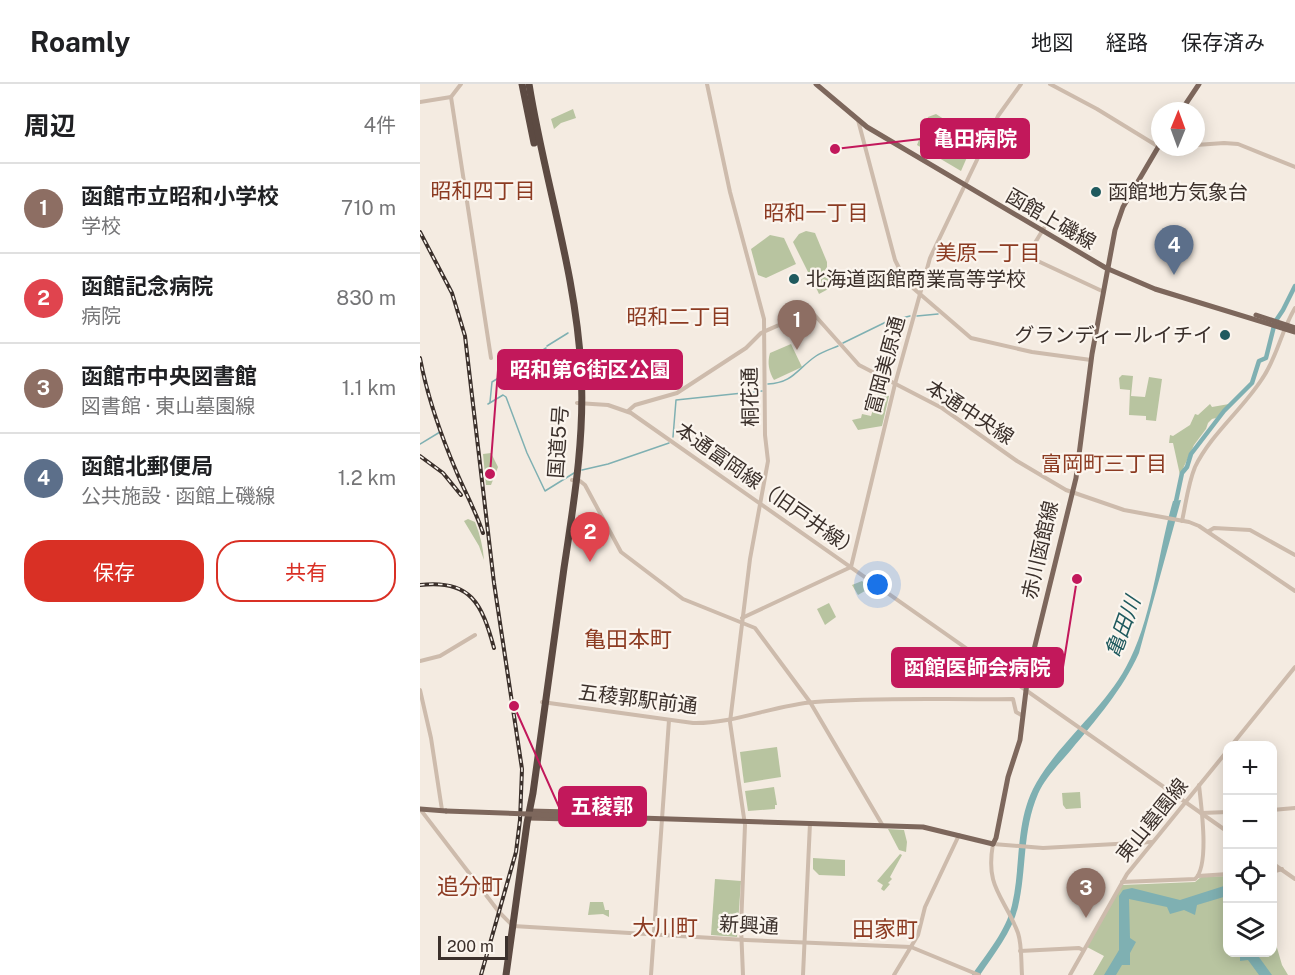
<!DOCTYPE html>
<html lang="ja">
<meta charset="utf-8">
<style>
:root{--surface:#fff;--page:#f2f2f2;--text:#202124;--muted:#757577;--line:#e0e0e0;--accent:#d93025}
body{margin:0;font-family:"Public Sans","Noto Sans JP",sans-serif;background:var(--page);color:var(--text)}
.controls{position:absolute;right:18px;bottom:18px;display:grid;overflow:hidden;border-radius:12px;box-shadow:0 3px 15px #0003}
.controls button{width:54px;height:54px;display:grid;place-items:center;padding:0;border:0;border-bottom:2px solid var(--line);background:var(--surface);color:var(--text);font:30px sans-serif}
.compass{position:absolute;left:731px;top:18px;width:54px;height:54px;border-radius:50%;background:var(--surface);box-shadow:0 3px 15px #0003;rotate:1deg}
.scale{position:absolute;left:18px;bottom:15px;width:70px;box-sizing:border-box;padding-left:6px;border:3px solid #3b302b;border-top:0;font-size:16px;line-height:21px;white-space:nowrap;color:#3b302b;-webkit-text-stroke:4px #fbf5ee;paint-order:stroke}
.you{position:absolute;left:458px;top:501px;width:21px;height:21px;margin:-15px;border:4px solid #fff;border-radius:50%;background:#1a73e8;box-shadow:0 0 0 9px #1a73e833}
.badge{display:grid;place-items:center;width:39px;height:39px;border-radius:50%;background:var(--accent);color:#fff;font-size:20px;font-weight:700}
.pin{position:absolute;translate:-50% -50px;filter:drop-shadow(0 2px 3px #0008)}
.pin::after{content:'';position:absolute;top:32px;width:21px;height:18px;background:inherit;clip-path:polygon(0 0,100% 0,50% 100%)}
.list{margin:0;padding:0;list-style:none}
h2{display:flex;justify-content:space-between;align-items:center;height:78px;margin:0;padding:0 24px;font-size:26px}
h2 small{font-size:20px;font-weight:400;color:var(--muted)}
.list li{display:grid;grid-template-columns:39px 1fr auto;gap:18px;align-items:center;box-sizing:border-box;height:90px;padding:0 24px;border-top:2px solid var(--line)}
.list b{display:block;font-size:22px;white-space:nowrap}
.list p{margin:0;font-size:20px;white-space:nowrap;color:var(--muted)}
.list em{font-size:20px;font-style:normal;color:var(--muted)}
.actions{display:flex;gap:12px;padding:18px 24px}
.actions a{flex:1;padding:14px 0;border:2px solid var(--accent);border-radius:24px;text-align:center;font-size:21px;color:var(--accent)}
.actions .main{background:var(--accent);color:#fff}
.icon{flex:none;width:33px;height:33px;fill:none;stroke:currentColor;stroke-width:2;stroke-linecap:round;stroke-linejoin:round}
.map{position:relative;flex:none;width:875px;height:891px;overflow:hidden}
header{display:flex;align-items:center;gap:36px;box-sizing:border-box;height:84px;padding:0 30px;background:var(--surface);border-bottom:2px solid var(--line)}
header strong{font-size:28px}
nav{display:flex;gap:33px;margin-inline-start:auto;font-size:21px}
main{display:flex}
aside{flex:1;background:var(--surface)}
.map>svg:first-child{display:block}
</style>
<header>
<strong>Roamly</strong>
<nav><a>地図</a><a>経路</a><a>保存済み</a></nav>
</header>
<main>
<aside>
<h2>周辺<small>4件</small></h2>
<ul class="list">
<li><span class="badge" style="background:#8d6e63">1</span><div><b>函館市立昭和小学校</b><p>学校</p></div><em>710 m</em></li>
<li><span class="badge" style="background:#e0444e">2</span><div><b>函館記念病院</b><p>病院</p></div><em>830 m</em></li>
<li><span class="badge" style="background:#8d6e63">3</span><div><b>函館市中央図書館</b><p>図書館 · 東山墓園線</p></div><em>1.1 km</em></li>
<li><span class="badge" style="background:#5c6f8a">4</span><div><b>函館北郵便局</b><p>公共施設 · 函館上磯線</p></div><em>1.2 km</em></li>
</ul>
<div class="actions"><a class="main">保存</a><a>共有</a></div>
</aside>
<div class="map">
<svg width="875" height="891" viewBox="0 0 875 891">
<rect width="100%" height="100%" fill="#f4ebe1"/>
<!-- green -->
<g fill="#b8c4a0">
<polygon points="153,25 156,34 141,39 134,45 131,35"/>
<polygon points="516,30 555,55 541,87 497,61 508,33"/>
<polygon points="386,147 395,149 407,178 407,183 403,189 399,191 388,188 373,158 379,150"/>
<polygon points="350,151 364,154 376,180 346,194 338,191 331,165"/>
<polygon points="411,189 413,200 412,203 399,210 393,197"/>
<path d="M371,260L382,283L354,296C349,288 347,279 350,269Z"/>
<polygon points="702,291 713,292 711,312 725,313 729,293 742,295 736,337 726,336 726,332 709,331 710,306 700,305 699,294"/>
<polygon points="458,309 469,312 462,342 438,346 432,336 441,334 442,330 451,332"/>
<polygon points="790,320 792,323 809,320 796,334 792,335 788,339 786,345 774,361 760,391 753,359 749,359 750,351 753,352 770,341 775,330 778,331"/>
<polygon points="71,369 78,383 71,401 66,401 63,370"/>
<path d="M48,435L55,438C60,450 63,463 64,476L59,462L44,437Z"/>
<polygon points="442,497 450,504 438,511 432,501"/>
<polygon points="409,519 416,533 405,541 397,525"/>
<polygon points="357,663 361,693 324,699 320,668"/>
<polygon points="354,703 357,721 355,721 355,725 328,727 325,707"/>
<polygon points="660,708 661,724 646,725 643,721 642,709"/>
<polygon points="468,745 484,746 487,758 486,768 479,766"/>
<polygon points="480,770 482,771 470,793 472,795 468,799 470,800 464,807 461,805 463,801 457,797"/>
<polygon points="393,774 425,776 425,792 399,791 393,785"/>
<polygon points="807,792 808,868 852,868 853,850 862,881 868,891 673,891 684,872 667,863 702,801 775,798 781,793"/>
<polygon points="295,795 321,797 317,853 291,851"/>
<polygon points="170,818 183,818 185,826 189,826 189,833 183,830 168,831"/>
</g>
<!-- water -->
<g fill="#7fb0b2">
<path d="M761,416L719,569C703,605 676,636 651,666C639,680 625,694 618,710C602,747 607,785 598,823C592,848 574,870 560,891H552C567,869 586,847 592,821C601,782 595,742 613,705C635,662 683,626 706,583C732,537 738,468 753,417Z"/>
<polygon points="807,801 807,812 777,821 775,831 764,826 750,830 747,823 709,815 710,854 716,858 710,869 710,881 702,881 696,891 684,891 699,866 699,812 703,806 712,804 760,816"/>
<polygon points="820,869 836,869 852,891 839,891 828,876 820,877"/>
</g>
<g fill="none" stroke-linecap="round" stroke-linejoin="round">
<!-- stream -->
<g stroke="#7fb0b2" stroke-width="1.5">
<polyline points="497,232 518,230"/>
<polyline points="478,235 490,232"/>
<polyline points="423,259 466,238"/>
<polyline points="127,262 148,249"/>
<path d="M348,300C373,299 377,285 396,272C402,268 411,265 418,262"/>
<polyline points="70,318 72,298 126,264"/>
<polyline points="68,320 83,311 86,313 107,369 125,407 154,389"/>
<polyline points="253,353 256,316 342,307"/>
<polyline points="0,360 20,348"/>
<polyline points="162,386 188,380 249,359"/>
</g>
<!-- river -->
<polyline stroke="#7fb0b2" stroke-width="4.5" points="755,422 762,389 767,383 771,370 804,327 832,299 839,277 846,274 855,238 863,226 875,202"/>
<!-- minor -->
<g stroke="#cdbbac" stroke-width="4">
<polyline points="287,0 310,108 344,235 345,351 348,377 330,475 310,638 325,741 321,843 323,891"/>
<polyline points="630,0 677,25 739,63"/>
<polyline points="31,13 71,274"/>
<polyline points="0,18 31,13 41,0"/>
<polyline points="438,36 475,176 486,198 551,254 612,268 671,276"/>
<polyline points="776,61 804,59 818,60 875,83"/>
<polyline points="624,144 607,172 682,207"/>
<polyline points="157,319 188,321 211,329 808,748"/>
<polyline points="208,327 215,321 257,309 326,264 341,249 391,227 439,281 522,324 597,377 646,406 704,426 769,438 779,442 875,507"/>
<polyline points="152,396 160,397 165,401 201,468 263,515 335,544 390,618 463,742"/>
<path d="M762,437C766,419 768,400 775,383C791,350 822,326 842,295C857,274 861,247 875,224"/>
<polyline points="789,447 794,444 830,446 875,471"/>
<polyline points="322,534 431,483 475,300 510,174 578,32 601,0"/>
<polyline points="0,577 20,572 55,551"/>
<polyline points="0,606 11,654 22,726"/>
<path d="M122,618L273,639C314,640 354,621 395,618C461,613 527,616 593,615L596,628L603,632"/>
<polyline points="811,662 875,583"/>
<polyline points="0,725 79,828 93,842 326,856 491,863 559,891"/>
<polyline points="852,726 875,724"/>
<polyline points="781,729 808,728"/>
<polyline points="852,779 875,795"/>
<polyline points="852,788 862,785"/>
<polyline points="778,792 808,790"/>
<path d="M702,798L775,795C790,782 781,721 779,701"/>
<polyline points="600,867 659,864 663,866"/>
<polyline points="231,891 249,636"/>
<polyline points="383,891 390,739"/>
<polyline points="474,891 498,851 505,823 539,751"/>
<path d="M602,891C601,877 602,861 598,849C584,812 565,804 573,760L623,764L732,758"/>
<polyline points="650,891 707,790 808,666"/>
</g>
<!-- major -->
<g stroke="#7d675c" stroke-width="5">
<polyline points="396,0 447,43 686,184 735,205 875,248"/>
<polyline points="761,27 779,0"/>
<polyline points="836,231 875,244"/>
<polyline points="0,725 26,727"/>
<polyline points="109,727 194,729"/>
<polyline points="188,733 503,743 573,760"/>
<polyline points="108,734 193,736"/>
<polyline points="573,760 576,754 588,693 600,656 608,590 656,394 672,270 695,146 703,123 740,60"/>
</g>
<!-- highway -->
<g stroke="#5c4a42" stroke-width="7">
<polyline points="102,0 114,59"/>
<path d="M86,891L107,739L113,709C124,634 133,559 144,484C154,418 165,352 161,285C156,189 124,95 109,0"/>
</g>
<!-- rail casing -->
<g stroke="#3b302b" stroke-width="4">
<g id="rail">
<polyline points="0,148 32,209 45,252 74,499 102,685 100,736 96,768 61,891"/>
<path d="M0,274C7,311 22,354 37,389C46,410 56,428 63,449"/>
<polyline points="0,372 23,389 41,411"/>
<path d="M0,501C51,495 62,520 74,564"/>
</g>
</g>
<!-- rail -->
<use href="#rail" stroke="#fbf5ee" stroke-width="1.5" stroke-dasharray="4.5" stroke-linecap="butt"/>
<!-- major-bridge -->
<polyline stroke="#7d675c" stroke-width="5" points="26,727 188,733"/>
</g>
<!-- markers -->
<g fill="#1f5a5e" stroke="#fbf5ee" stroke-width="2">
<circle cx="676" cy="108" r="6"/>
<circle cx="374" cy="195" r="6"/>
<circle cx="805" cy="251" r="6"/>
</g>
<g text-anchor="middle" stroke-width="4.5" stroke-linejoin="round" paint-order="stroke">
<!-- poi labels -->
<g font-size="20" fill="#3b302b" stroke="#fbf5ee" text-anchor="start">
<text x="688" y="115">函館地方気象台</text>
<text x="386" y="202">北海道函館商業高等学校</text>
<text x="793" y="258" text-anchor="end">グランディールイチイ</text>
</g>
<!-- street labels -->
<g font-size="20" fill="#3b302b" stroke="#fbf5ee">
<text transform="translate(631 135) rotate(30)" y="7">函館上磯線</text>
<text transform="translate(465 281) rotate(-75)" y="7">富岡美原通</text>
<text transform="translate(330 313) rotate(-91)" y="7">桐花通</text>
<text transform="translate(550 328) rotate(33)" y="7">本通中央線</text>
<text transform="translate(138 358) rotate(-86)" y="7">国道5号</text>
<text transform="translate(348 406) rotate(35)" y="7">本通富岡線（旧戸井線）</text>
<text transform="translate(620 466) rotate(-77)" y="7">赤川函館線</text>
<text transform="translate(218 615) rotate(7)" y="7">五稜郭駅前通</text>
<text transform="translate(732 736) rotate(-51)" y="7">東山墓園線</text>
<text transform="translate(329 841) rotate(3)" y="7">新興通</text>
</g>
<!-- neighbourhood labels -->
<g font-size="21" fill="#8c3b22" stroke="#fbf5ee">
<text x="63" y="114">昭和四丁目</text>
<text x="396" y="136">昭和一丁目</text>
<text x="568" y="176">美原一丁目</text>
<text x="259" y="240">昭和二丁目</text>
<text x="684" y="387">富岡町三丁目</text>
</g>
<!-- water labels -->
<g font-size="21" font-style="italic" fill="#1f5a5e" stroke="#fbf5ee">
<text transform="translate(703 543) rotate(-70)" y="7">亀田川</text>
</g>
<!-- quarter labels -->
<g font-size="22" fill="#8c3b22" stroke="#fbf5ee">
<text x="208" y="563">亀田本町</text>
<text x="50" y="810">追分町</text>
<text x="245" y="851">大川町</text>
<text x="465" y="853">田家町</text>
</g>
</g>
<!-- callouts -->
<path fill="none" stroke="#c2185b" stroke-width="2" d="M415 65L501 55M70 390L78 286M657 495L643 583M94 622L139 723"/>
<g fill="#c2185b" stroke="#fbf5ee" stroke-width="2">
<circle cx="415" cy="65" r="6"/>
<circle cx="70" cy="390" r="6"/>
<circle cx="657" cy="495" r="6"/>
<circle cx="94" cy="622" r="6"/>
</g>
<g fill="#c2185b" stroke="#c2185b" stroke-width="2">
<rect x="501" y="35" width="108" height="39" rx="6"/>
<rect x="78" y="266" width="184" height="39" rx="6"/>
<rect x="472" y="564" width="171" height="39" rx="6"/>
<rect x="139" y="703" width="87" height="39" rx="6"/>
</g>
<g font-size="21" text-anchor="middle" font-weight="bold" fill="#fff">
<text x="555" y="62">亀田病院</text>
<text x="170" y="293">昭和第6街区公園</text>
<text x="557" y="591">函館医師会病院</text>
<text x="182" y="730">五稜郭</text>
</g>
</svg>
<div class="controls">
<button>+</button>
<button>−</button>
<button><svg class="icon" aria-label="locate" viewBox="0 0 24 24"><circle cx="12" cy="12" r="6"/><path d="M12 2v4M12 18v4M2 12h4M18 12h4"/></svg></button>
<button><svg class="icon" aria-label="layers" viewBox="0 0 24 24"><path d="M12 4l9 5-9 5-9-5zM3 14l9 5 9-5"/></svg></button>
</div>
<svg class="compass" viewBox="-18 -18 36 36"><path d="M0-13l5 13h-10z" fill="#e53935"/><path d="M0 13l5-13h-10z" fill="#757577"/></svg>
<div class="scale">200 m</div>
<div class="you"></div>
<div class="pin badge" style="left:377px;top:266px;background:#8d6e63">1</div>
<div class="pin badge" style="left:170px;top:478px;background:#e0444e">2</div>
<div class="pin badge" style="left:666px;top:834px;background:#8d6e63">3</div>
<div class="pin badge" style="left:754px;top:191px;background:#5c6f8a">4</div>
</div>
</main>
